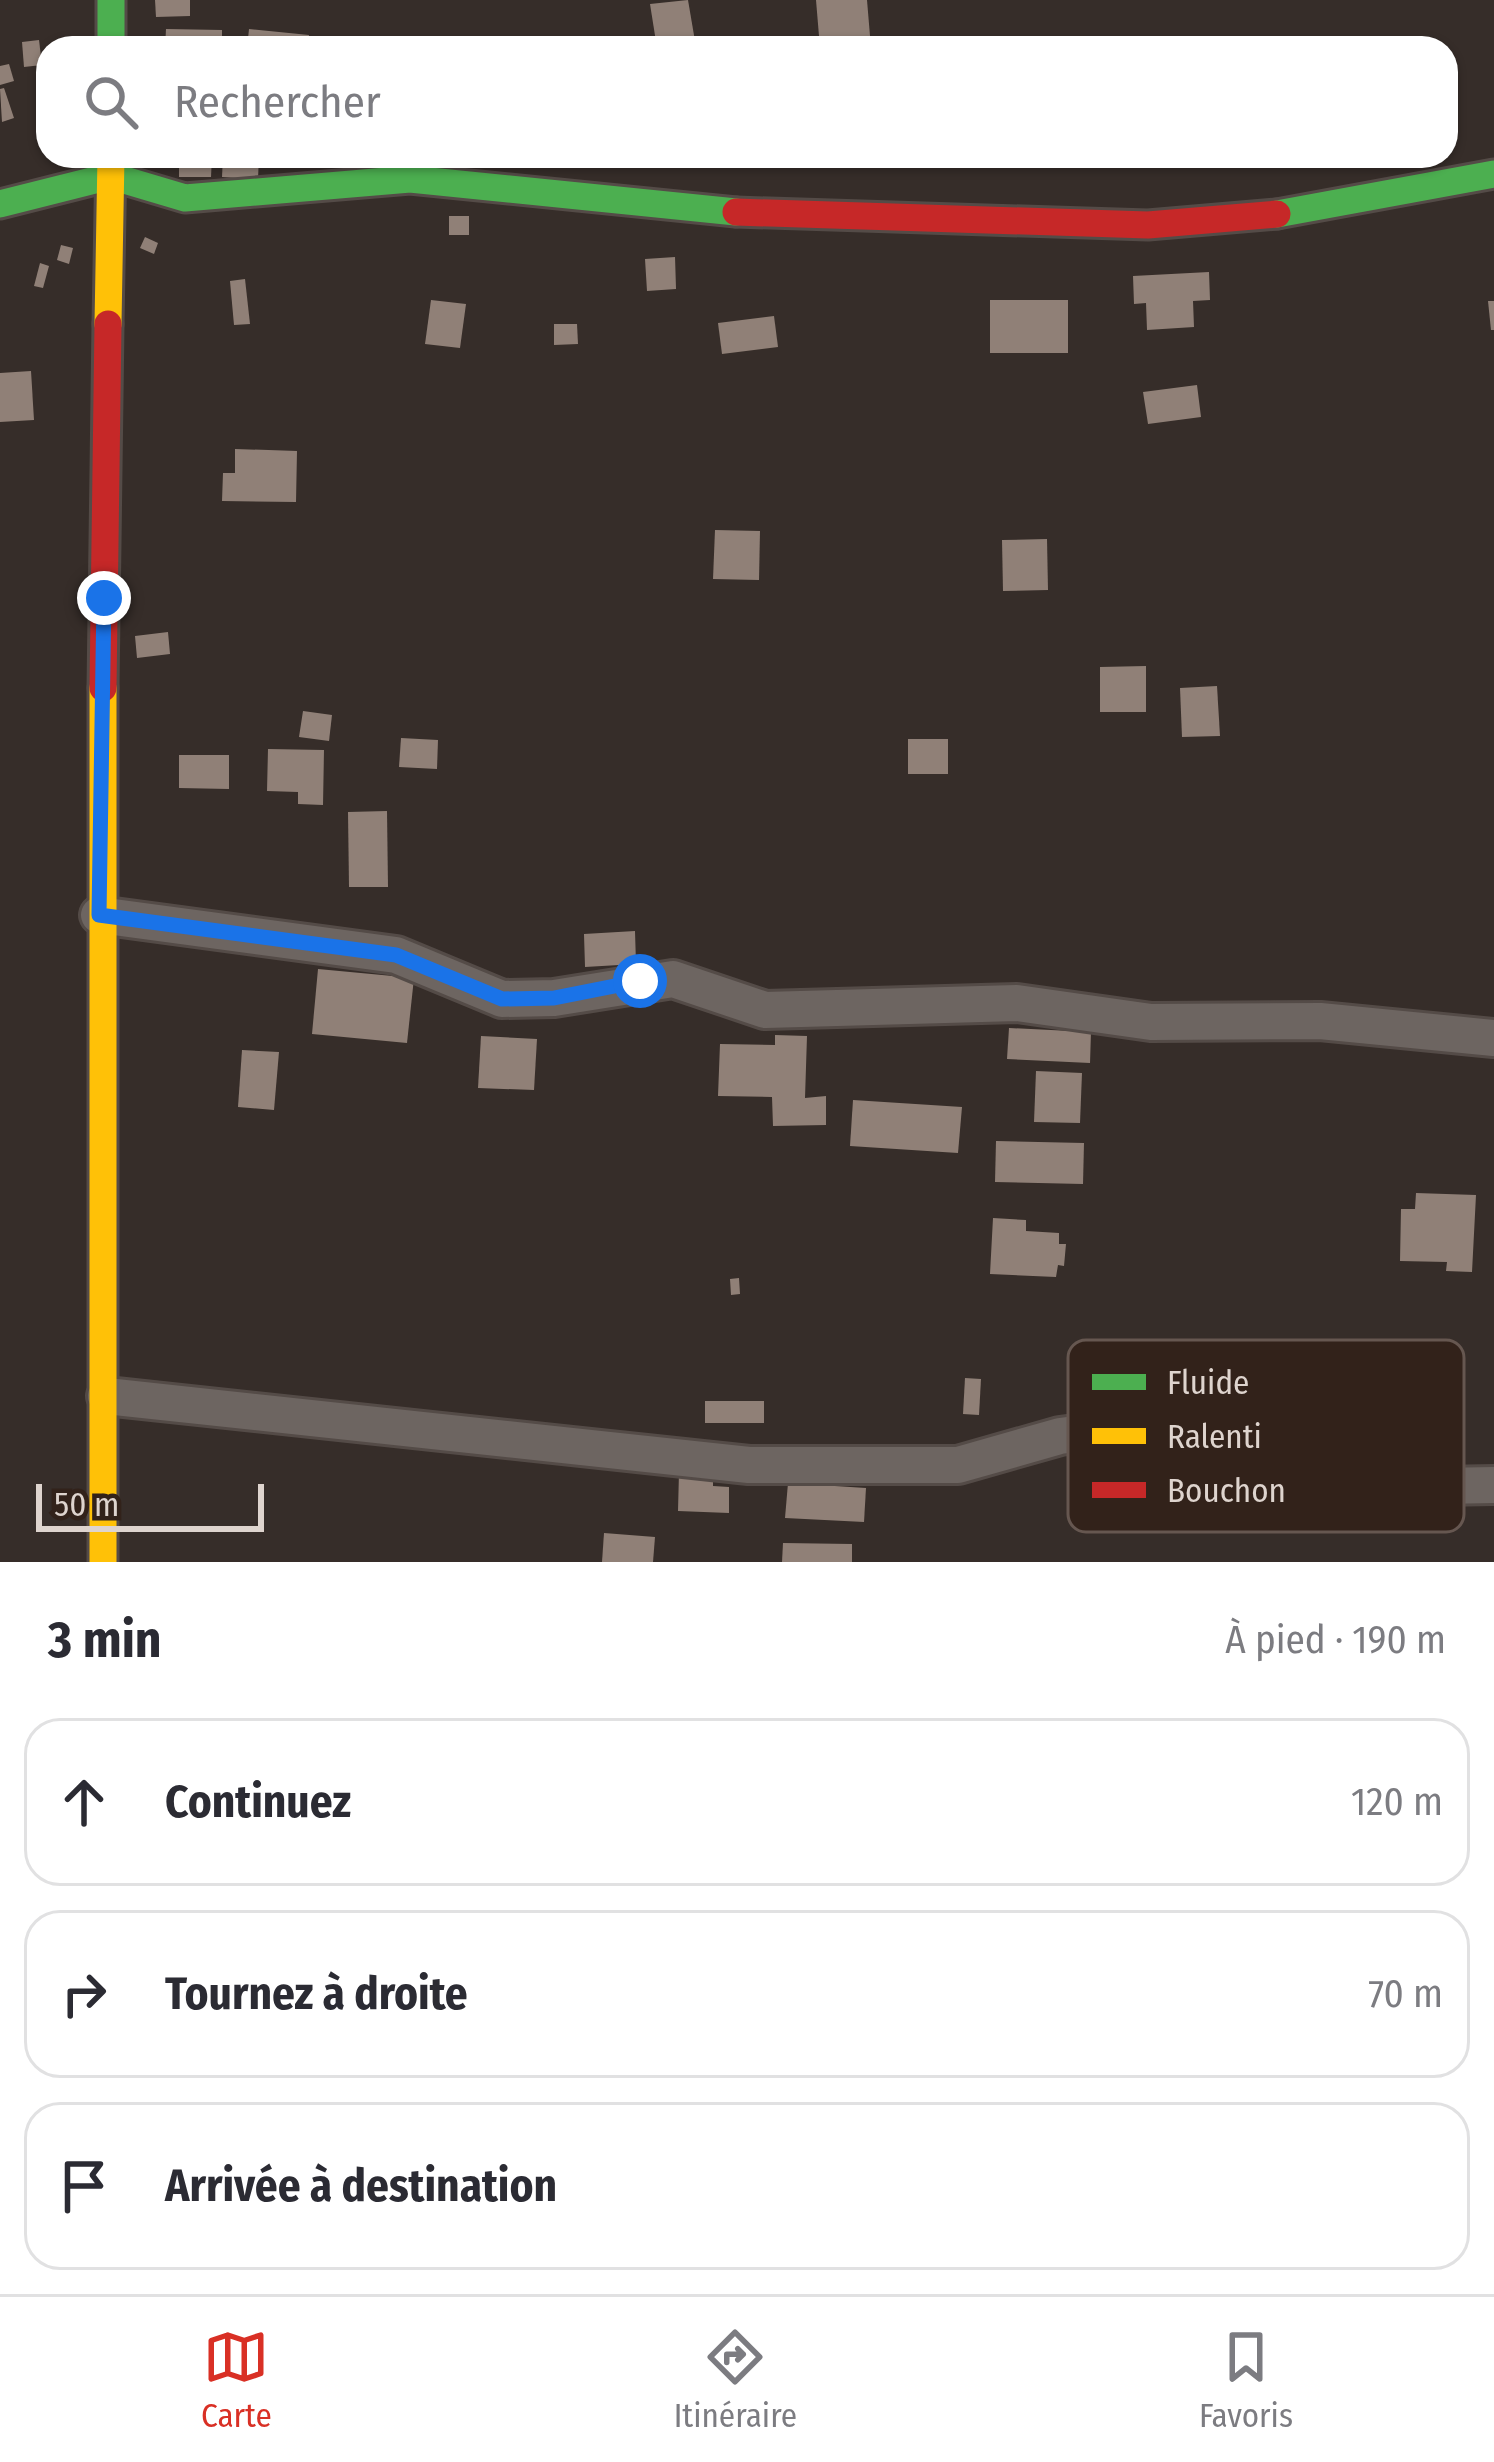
<!DOCTYPE html>
<html lang="fr">
<meta charset="utf-8">
<style>
:root{--surface:#fff;--page:#f2f2f3;--text:#2b2b33;--muted:#7c7c81;--line:#e1e1e2;--accent:#d93025}
body{margin:0;font-family:"Fira Sans Condensed",sans-serif;background:var(--page);color:var(--text)}
.scale{position:absolute;left:36px;bottom:30px;width:228px;box-sizing:border-box;padding-left:12px;border:6px solid #ded4ce;border-top:0;font-size:33px;line-height:42px;white-space:nowrap;color:#ded4ce;-webkit-text-stroke:9px #32221a;paint-order:stroke}
.stop{position:absolute;width:36px;height:36px;margin:-27px;border:9px solid #1a73e8;border-radius:50%;background:#fff}
.stop.end{background:#1a73e8;border-color:#fff;box-shadow:0 3px 12px #0008}
.list{margin:0;padding:0;list-style:none}
h2{display:flex;justify-content:space-between;align-items:center;height:156px;margin:0;padding:0 48px;font-size:51px}
h2 small{font-size:39px;font-weight:400;color:var(--muted)}
.list li{display:grid;grid-template-columns:78px 1fr auto;gap:36px;align-items:center;box-sizing:border-box;height:168px;margin:0 24px 24px;padding:0 24px;border:3px solid var(--line);border-radius:36px}
.list b{display:block;font-size:45px;white-space:nowrap}
.list em{font-size:39px;font-style:normal;color:var(--muted)}
.icon{flex:none;width:66px;height:66px;fill:none;stroke:currentColor;stroke-width:2;stroke-linecap:round;stroke-linejoin:round}
.map{position:relative;flex:none;width:1494px;height:1562px;overflow:hidden}
.search{position:absolute;background:var(--surface);box-shadow:0 3px 9px #0004;left:36px;right:36px;top:36px;height:132px;display:flex;align-items:center;gap:30px;box-sizing:border-box;padding:0 42px;border-radius:36px;color:var(--muted);font-size:45px}
.sheet{height:732px;background:var(--surface)}
nav{display:flex;justify-content:space-around;align-items:center;box-sizing:border-box;height:168px;border-top:3px solid var(--line);background:var(--surface);font-size:33px;color:var(--muted)}
nav a{display:grid;justify-items:center;gap:6px}
nav .on{color:var(--accent)}
.map>svg:first-child{display:block}
</style>
<div class="map">
<svg width="1494" height="1562" viewBox="0 0 1494 1562">
<rect width="100%" height="100%" fill="#362d29"/>
<!-- building -->
<g fill="#908077">
<polygon points="155,0 190,0 190,16 156,17"/>
<polygon points="688,0 696,47 657,48 650,4"/>
<polygon points="816,0 867,0 871,48 820,48"/>
<polygon points="166,29 222,30 222,48 165,48"/>
<polygon points="249,29 309,35 307,48 247,48"/>
<polygon points="39,40 42,65 24,67 22,42"/>
<polygon points="9,64 14,81 0,85 0,66"/>
<polygon points="4,88 14,118 2,122 0,89"/>
<polygon points="179,156 212,156 211,177 179,177"/>
<polygon points="223,156 259,156 258,179 222,177"/>
<rect x="449" y="216" width="20" height="19"/>
<polygon points="145,237 158,243 154,254 140,248"/>
<polygon points="61,245 73,248 69,264 57,260"/>
<polygon points="675,257 676,289 647,291 645,259"/>
<polygon points="40,263 49,266 43,288 34,286"/>
<polygon points="1209,272 1210,300 1193,301 1194,327 1147,330 1146,303 1134,304 1133,276"/>
<polygon points="245,279 250,324 234,325 230,281"/>
<polygon points="431,300 466,304 460,348 425,344"/>
<rect x="990" y="300" width="78" height="53"/>
<polygon points="1488,301 1494,301 1494,330 1491,330"/>
<polygon points="774,316 778,347 722,354 718,323"/>
<polygon points="554,324 577,324 578,344 554,345"/>
<polygon points="31,371 34,420 0,422 0,373"/>
<polygon points="1197,385 1201,417 1148,424 1143,392"/>
<polygon points="235,449 297,451 296,502 222,501 223,473 235,473"/>
<polygon points="715,530 760,531 759,580 713,579"/>
<polygon points="1047,539 1048,590 1003,591 1002,540"/>
<polygon points="168,632 170,654 137,658 135,636"/>
<polygon points="1146,666 1146,712 1100,712 1100,667"/>
<polygon points="1217,686 1220,736 1182,737 1180,688"/>
<polygon points="303,711 332,715 329,741 299,737"/>
<polygon points="401,738 438,740 437,769 399,767"/>
<rect x="908" y="739" width="40" height="35"/>
<polygon points="268,749 324,750 323,805 298,804 298,792 267,791"/>
<polygon points="179,755 229,755 229,789 179,788"/>
<polygon points="387,811 388,887 349,887 348,812"/>
<polygon points="635,931 636,964 585,967 584,934"/>
<polygon points="318,969 414,978 407,1043 312,1034"/>
<polygon points="1009,1028 1091,1032 1090,1063 1007,1059"/>
<polygon points="775,1035 807,1036 805,1098 826,1096 826,1125 773,1126 772,1097 718,1096 720,1044 775,1045"/>
<polygon points="481,1036 537,1039 534,1090 478,1088"/>
<polygon points="242,1050 279,1052 274,1110 238,1107"/>
<polygon points="1036,1071 1082,1073 1080,1123 1034,1122"/>
<polygon points="853,1100 962,1107 958,1153 850,1146"/>
<polygon points="996,1141 1084,1143 1083,1184 995,1182"/>
<polygon points="1416,1193 1476,1195 1472,1272 1446,1271 1447,1262 1400,1261 1401,1209 1415,1209"/>
<polygon points="993,1218 1026,1220 1026,1231 1059,1233 1059,1244 1066,1244 1064,1266 1058,1265 1056,1277 990,1274"/>
<polygon points="739,1278 740,1294 731,1295 730,1279"/>
<polygon points="965,1378 981,1379 979,1415 963,1414"/>
<rect x="705" y="1401" width="59" height="22"/>
<polygon points="679,1472 713,1474 713,1486 729,1487 729,1513 678,1511"/>
<polygon points="788,1483 866,1488 864,1522 785,1518"/>
<polygon points="604,1533 655,1537 653,1562 602,1562"/>
<polygon points="783,1543 852,1544 852,1562 782,1562"/>
</g>
<g fill="none" stroke-linecap="round" stroke-linejoin="round">
<!-- street casing -->
<g stroke="#544b47" stroke-width="42">
<g id="street">
<polyline points="99,915 396,955 502,999 554,998 673,979 765,1010 1017,1003 1151,1022 1320,1021 1494,1038"/>
<polyline points="106,1396 749,1465 958,1465 1060,1436 1097,1431 1139,1436 1227,1472 1331,1488 1494,1485"/>
</g>
</g>
<!-- fast casing -->
<g stroke="#544b47" stroke-width="33">
<g id="fast">
<polyline points="111,0 111,48"/>
<polyline points="0,204 111,176 185,198 410,179 736,212"/>
<polyline points="1277,214 1494,174"/>
</g>
</g>
<!-- slow casing -->
<g stroke="#544b47" stroke-width="33">
<g id="slow">
<polyline points="108,324 111,156"/>
<polyline points="103,688 103,1562"/>
</g>
</g>
<!-- jam casing -->
<g stroke="#544b47" stroke-width="33">
<g id="jam">
<polyline points="736,212 1148,225 1277,214"/>
<polyline points="103,688 108,324"/>
</g>
</g>
<!-- street -->
<use href="#street" stroke="#6d6561" stroke-width="36"/>
<!-- fast -->
<use href="#fast" stroke="#4caf50" stroke-width="27"/>
<!-- slow -->
<use href="#slow" stroke="#ffc107" stroke-width="27"/>
<!-- jam -->
<use href="#jam" stroke="#c62828" stroke-width="27"/>
</g>
<g fill="none" stroke-linecap="round" stroke-linejoin="round">
<!-- route -->
<polyline stroke="#1a73e8" stroke-width="15" points="104,598 99,915 396,955 502,999 554,998 640,981"/>
</g>
<!-- legend -->
<rect x="1068" y="1340" width="396" height="192" rx="18" fill="#32221a" stroke="#665750" stroke-width="3"/>
<rect x="1092" y="1374" width="54" height="16" fill="#4caf50"/>
<rect x="1092" y="1428" width="54" height="16" fill="#ffc107"/>
<rect x="1092" y="1482" width="54" height="16" fill="#c62828"/>
<g font-size="33" fill="#ded4ce">
<text x="1167" y="1394">Fluide</text>
<text x="1167" y="1448">Ralenti</text>
<text x="1167" y="1502">Bouchon</text>
</g>
</svg>
<div class="scale">50 m</div>
<div class="stop" style="left:640px;top:981px"></div>
<div class="stop end" style="left:104px;top:598px"></div>
<div class="search"><svg class="icon" aria-label="search" viewBox="0 0 24 24"><circle cx="10" cy="10" r="6"/><path d="M15 15l6 6"/></svg>Rechercher</div>
</div>
<section class="sheet">
<h2>3 min<small>À pied · 190 m</small></h2>
<ul class="list">
<li><svg class="icon" aria-label="ahead" viewBox="0 0 24 24"><path d="M12 20V5M6 11l6-6 6 6"/></svg><div><b>Continuez</b></div><em>120 m</em></li>
<li><svg class="icon" aria-label="right" viewBox="0 0 24 24"><path d="M7 20v-9h11M14 6l5 5-5 5"/></svg><div><b>Tournez à droite</b></div><em>70 m</em></li>
<li><svg class="icon" aria-label="arrive" viewBox="0 0 24 24"><path d="M6 21V4h12l-3 4 3 4H6"/></svg><div><b>Arrivée à destination</b></div></li>
</ul>
</section>
<nav>
<a class="on"><svg class="icon" aria-label="map" viewBox="0 0 24 24"><path d="M3 6l6-2 6 2 6-2v14l-6 2-6-2-6 2zM9 4v14M15 6v14"/></svg>Carte</a>
<a><svg class="icon" aria-label="directions" viewBox="0 0 24 24"><path d="M12 3l9 9-9 9-9-9zM9 14v-3h6M13 9l2 2-2 2"/></svg>Itinéraire</a>
<a><svg class="icon" aria-label="saved" viewBox="0 0 24 24"><path d="M7 4h10v16l-5-4-5 4z"/></svg>Favoris</a>
</nav>
